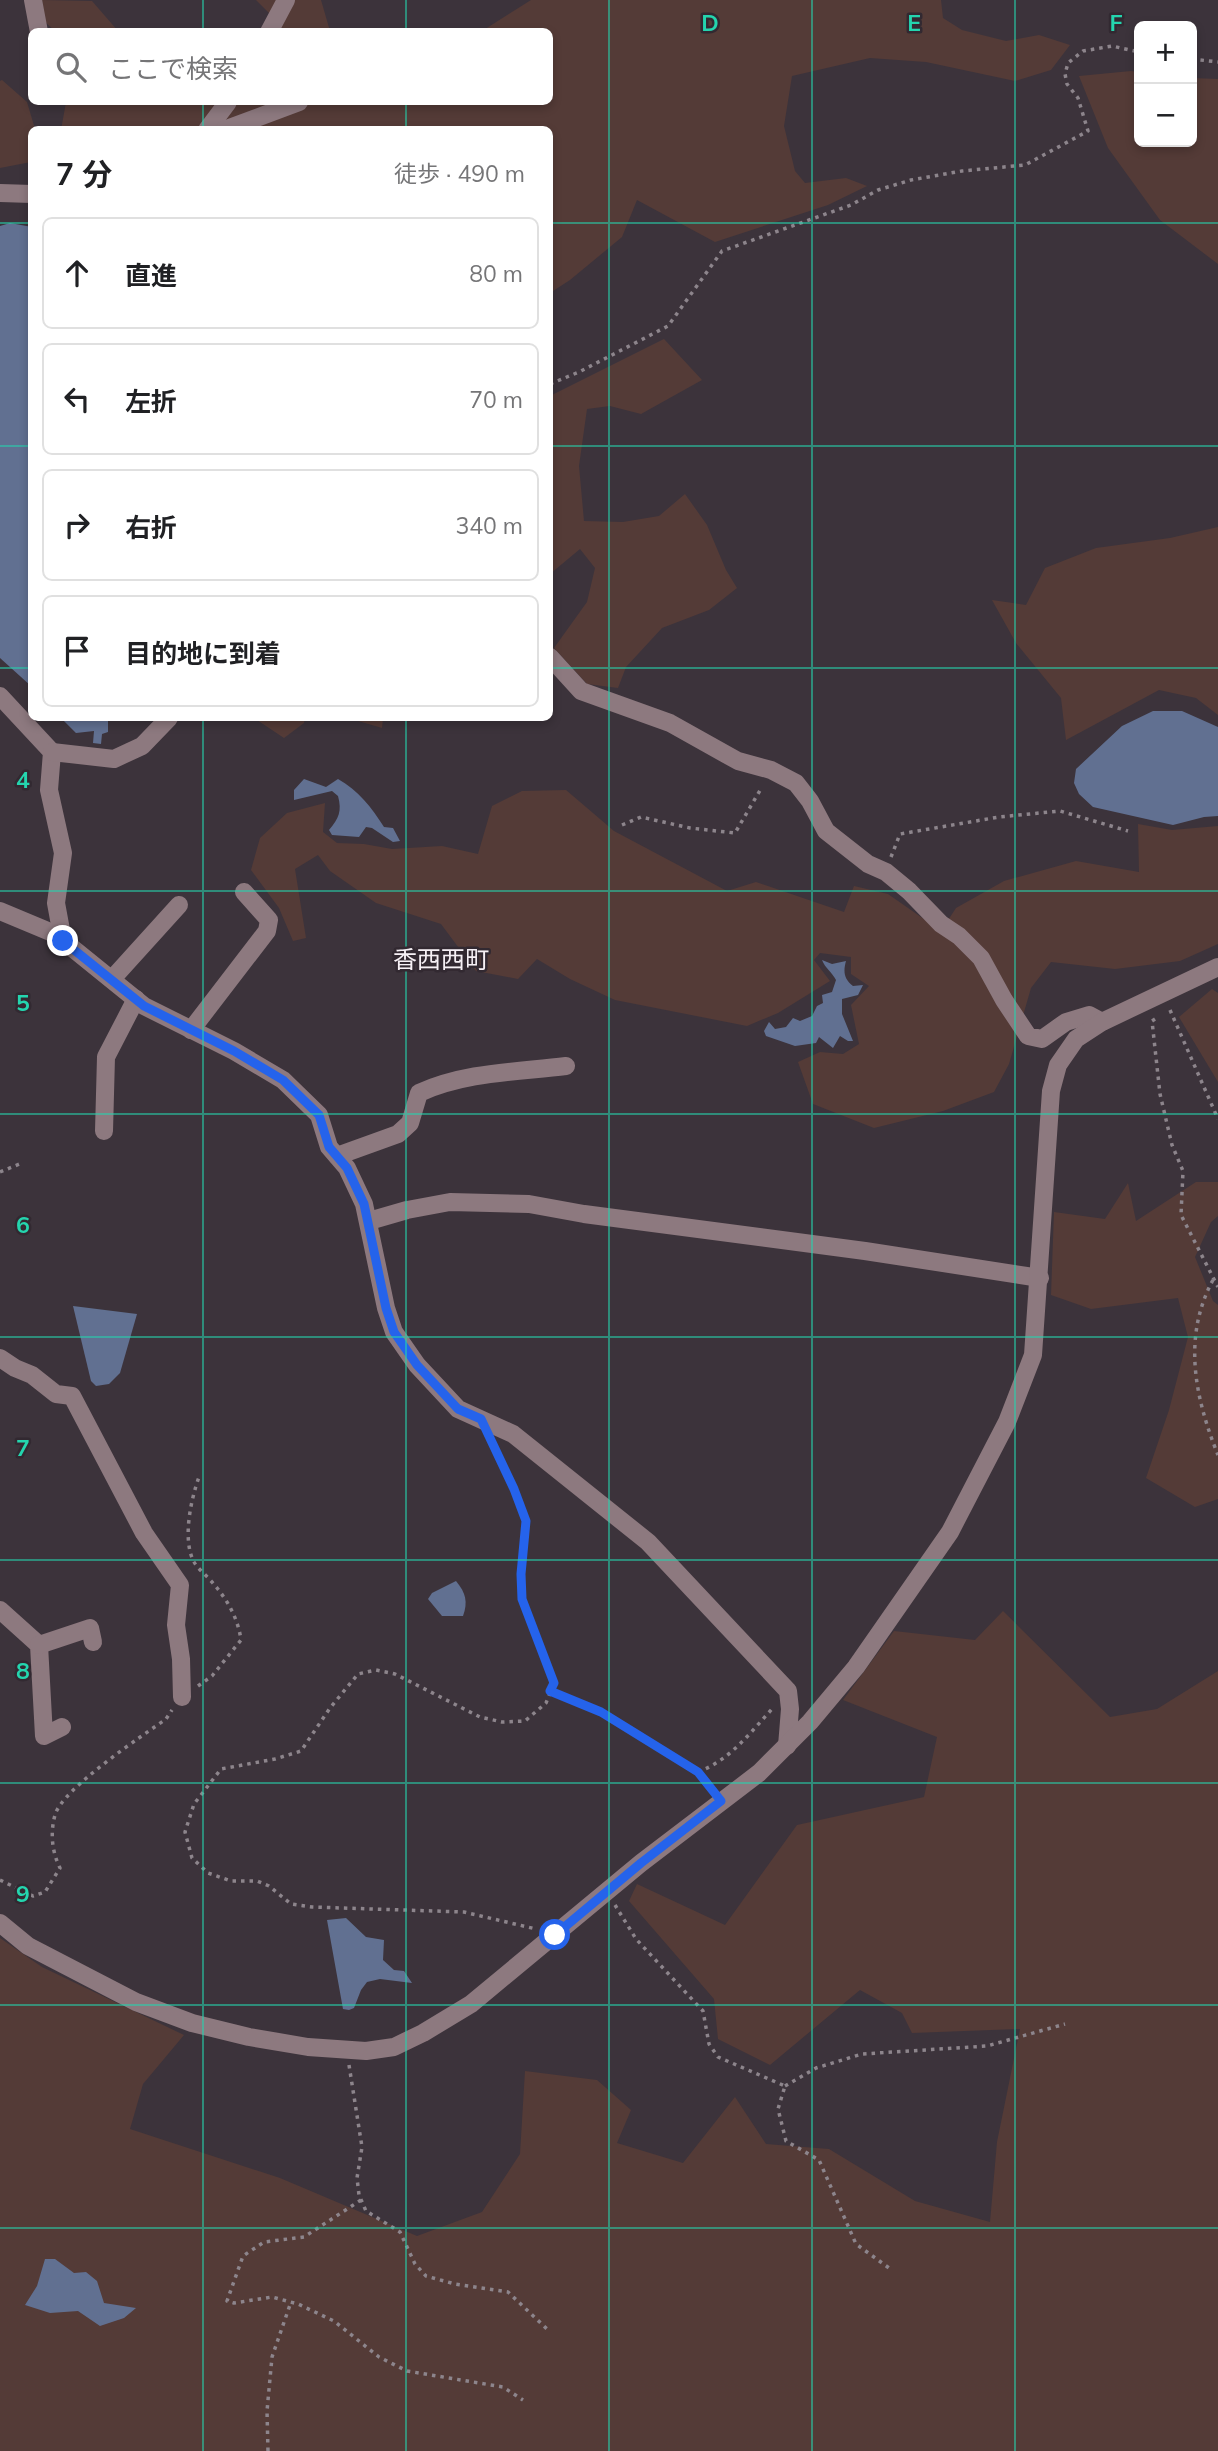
<!DOCTYPE html>
<html lang="ja">
<meta charset="utf-8">
<style>
:root{--surface:#fff;--page:#f2f2f2;--text:#202124;--muted:#757577;--line:#e0e0e0}
body{margin:0;font-family:Mulish,"Noto Sans JP",sans-serif;background:var(--page);color:var(--text)}
.controls{position:absolute;right:21px;top:21px;display:grid;overflow:hidden;border-radius:10px;box-shadow:0 4px 10px #0003}
.controls button{width:63px;height:63px;display:grid;place-items:center;padding:0;border:0;border-bottom:2px solid var(--line);background:var(--surface);color:var(--text);font:35px sans-serif}
.stop{position:absolute;width:21px;height:21px;margin:-16px;border:5px solid #2563eb;border-radius:50%;background:#fff}
.stop.end{background:#2563eb;border-color:#fff;box-shadow:0 2px 7px #0008}
.list{margin:0;padding:0;list-style:none}
h2{display:flex;justify-content:space-between;align-items:center;height:91px;margin:0;padding:0 28px;font-size:30px}
h2 small{font-size:23px;font-weight:400;color:var(--muted)}
.list li{display:grid;grid-template-columns:46px 1fr auto;gap:21px;align-items:center;box-sizing:border-box;height:112px;margin:0 14px 14px;padding:0 14px;border:2px solid var(--line);border-radius:10px}
.list b{display:block;font-size:26px;white-space:nowrap}
.list em{font-size:23px;font-style:normal;color:var(--muted)}
.icon{flex:none;width:38px;height:38px;fill:none;stroke:currentColor;stroke-width:2;stroke-linecap:round;stroke-linejoin:round}
.map{position:relative;flex:none;width:1218px;height:2451px;overflow:hidden}
.search{position:absolute;background:var(--surface);box-shadow:0 4px 10px #0003;left:28px;top:28px;width:525px;height:77px;display:flex;align-items:center;gap:18px;box-sizing:border-box;padding:0 24px;border-radius:10px;color:var(--muted);font-size:26px}
.panel{position:absolute;background:var(--surface);box-shadow:0 4px 10px #0003;left:28px;top:126px;width:525px;height:595px;border-radius:10px}
.map>svg:first-child{display:block}
</style>
<div class="map">
<svg width="1218" height="2451" viewBox="0 0 1218 2451">
<rect width="100%" height="100%" fill="#3c333b"/>
<!-- green -->
<g fill="#543b37">
<polygon points="42,0 92,1 118,31 55,31 45,22"/>
<polygon points="256,0 321,0 330,31 277,31 280,24"/>
<polygon points="531,0 941,0 943,18 962,30 1006,41 1039,35 1070,45 1051,70 1015,81 926,62 870,58 792,76 784,126 795,171 805,183 846,178 867,186 828,205 715,242 637,200 622,237 570,280 550,293 550,130 61,130 66,102 550,102 550,32 482,31"/>
<polygon points="1131,71 1139,72 1139,142 1192,142 1192,78 1218,79 1218,264 1160,220 1108,148 1079,76"/>
<polygon points="2,80 27,102 35,129 32,130 31,162 0,168 0,81"/>
<polygon points="664,339 702,380 641,414 610,406 587,409 579,466 584,521 623,522 659,516 685,494 707,525 726,570 737,588 709,610 662,628 626,667 618,688 587,684 554,648 587,602 595,568 580,549 550,574 550,396"/>
<polygon points="1218,527 1218,715 1196,698 1159,690 1066,740 1061,698 1016,643 992,600 1026,605 1045,568 1096,548 1170,538"/>
<polygon points="254,718 305,718 304,723 284,738"/>
<polygon points="348,718 383,718 382,728"/>
<polygon points="566,790 614,831 727,891 756,882 844,912 854,886 888,894 941,931 956,908 1004,881 1076,861 1139,872 1138,824 1172,830 1218,826 1218,944 1180,961 1115,969 1051,962 1031,988 1009,1064 994,1092 943,1111 874,1128 813,1104 798,1062 820,1052 843,1054 859,1044 851,1005 869,986 851,974 851,957 820,953 814,960 830,981 778,1013 747,1026 615,1000 570,979 537,959 518,979 476,971 441,924 376,903 330,871 318,855 295,869 306,938 293,941 279,908 251,870 260,838 287,813 325,803 323,832 337,843 364,844 392,849 442,846 478,854 492,806 522,791"/>
<polygon points="1212,989 1218,993 1218,1082 1179,1017"/>
<polygon points="1196,1182 1218,1182 1218,1216 1211,1222 1195,1257 1213,1301 1218,1305 1218,1499 1195,1507 1146,1478 1169,1410 1188,1337 1178,1298 1091,1309 1051,1295 1054,1212 1105,1219 1128,1183 1136,1221"/>
<polygon points="1003,1611 1110,1717 1157,1709 1218,1671 1218,2451 0,2451 0,1938 42,1967 184,2035 143,2084 130,2129 280,2178 417,2236 482,2212 520,2154 525,2071 597,2080 631,2110 617,2143 683,2163 735,2097 766,2144 829,2149 915,2201 990,2222 997,2142 1020,2029 912,2033 902,2013 860,1990 770,2065 718,2039 714,1999 629,1901 637,1884 725,1925 797,1825 924,1797 937,1737 843,1700 894,1631 975,1640"/>
</g>
<!-- water -->
<g fill="#617091">
<polygon points="10,223 32,227 31,686 0,658 0,226"/>
<polygon points="1153,711 1182,711 1218,727 1218,816 1204,817 1173,825 1093,807 1079,794 1074,783 1076,769 1122,726"/>
<polygon points="61,718 108,718 108,732 102,734 101,744 93,743 94,731 76,733"/>
<path d="M304,779L326,787L338,779C358,790 372,808 384,827L393,828L400,841L393,842L372,828L366,827L359,837L332,835L329,830C339,818 342,811 338,796L332,791L294,800V790Z"/>
<path d="M822,960L832,964L846,961C843,972 844,979 853,986L863,985L858,995L842,999V1014L853,1041H848L840,1036L833,1048L819,1037L816,1043L795,1046L766,1036L764,1031L769,1022L775,1029L786,1027L793,1018L800,1021L812,1016L817,1006L823,1003L822,995L832,992L836,980C832,972 825,968 822,960Z"/>
<polygon points="73,1306 137,1314 120,1373 109,1384 96,1386 91,1381"/>
<path d="M456,1581C466,1593 468,1602 463,1616H442L428,1599L432,1593Z"/>
<polygon points="346,1918 366,1937 384,1940 383,1960 394,1970 404,1971 412,1983 380,1979 367,1982 361,1990 354,2008 349,2010 343,2009 327,1920"/>
<polygon points="45,2259 55,2259 74,2273 86,2272 97,2281 104,2303 136,2308 124,2318 100,2326 78,2311 50,2313 25,2305 37,2286"/>
</g>
<g fill="none" stroke-linecap="round" stroke-linejoin="round">
<!-- path -->
<g stroke="#8d858c" stroke-width="3.5" stroke-dasharray="3.5 5" stroke-linecap="butt">
<polyline points="1192,59 1218,62"/>
<polyline points="550,384 579,372 668,326 722,251 851,205 878,190 911,180 962,171 1025,165 1088,131 1078,98 1067,84 1065,74 1068,63 1083,51 1112,46 1139,52"/>
<polyline points="622,825 641,817 690,828 735,833 762,787"/>
<polyline points="891,857 900,834 999,817 1060,811 1128,831"/>
<polyline points="1170,1010 1218,1119"/>
<polyline points="1155,1019 1152,1021 1160,1094 1172,1145 1183,1171 1181,1215 1218,1287"/>
<polyline points="0,1172 22,1163"/>
<path d="M1213,1280C1182,1337 1195,1398 1218,1455"/>
<polyline points="492,1443 526,1521 521,1574 522,1599 554,1683 546,1703 525,1721 502,1722 480,1717 395,1674 376,1670 358,1674 330,1708 301,1751 275,1759 221,1769 194,1804 185,1832 192,1858 208,1873 231,1881 257,1881 269,1886 291,1904 312,1907 464,1912 536,1929"/>
<path d="M198,1686L212,1676L241,1640C238,1618 227,1599 212,1582C207,1576 198,1569 194,1562C182,1540 191,1499 199,1477"/>
<polyline points="550,1691 601,1712 698,1772 711,1788"/>
<path d="M698,1772C730,1760 750,1733 772,1709"/>
<path d="M0,1880L33,1896L45,1892L60,1868C52,1852 50,1833 55,1815C62,1789 142,1736 166,1719L172,1710"/>
<polyline points="615,1905 636,1939 703,2011 709,2044 718,2057 785,2086 778,2109 786,2141 819,2160 856,2244 889,2268"/>
<polyline points="349,2065 362,2147 357,2178 359,2195 366,2211 400,2232 415,2264 426,2276 455,2284 508,2292 547,2329"/>
<polyline points="785,2086 816,2068 862,2054 987,2046 1065,2024"/>
<polyline points="361,2200 304,2237 264,2242 243,2256 227,2301 234,2303 272,2297 298,2304 334,2321 379,2357 407,2371 503,2387 523,2400"/>
<polyline points="268,2451 267,2411 272,2357 291,2302"/>
</g>
<!-- minor -->
<g stroke="#8d797f" stroke-width="18">
<polyline points="33,0 39,32"/>
<polyline points="269,32 286,0"/>
<polyline points="207,130 228,102"/>
<polyline points="224,130 299,102"/>
<polyline points="0,193 32,194"/>
<polyline points="550,657 581,691 670,723 738,761 771,770 796,783 810,801 826,831 868,864 886,872 909,891 941,924 959,936 981,958 1004,1000 1028,1036 1042,1039 1066,1022 1089,1015 1102,1022"/>
<polyline points="0,696 52,752 49,790 63,853 56,903 63,941"/>
<polyline points="52,752 114,759 142,746 169,718"/>
<polyline points="0,911 55,934 144,1006 234,1051 283,1080 319,1115 329,1147 347,1168 364,1204 386,1308 394,1332 417,1365 458,1409 513,1434 648,1542 788,1691 790,1709 787,1746"/>
<polyline points="112,979 179,905"/>
<polyline points="191,1030 267,931 269,920 244,892"/>
<polyline points="104,1131 106,1057 136,999"/>
<path d="M337,1156L398,1134L410,1123L419,1093C465,1072 517,1072 566,1066"/>
<polyline points="369,1221 407,1210 450,1202 529,1204 584,1214 865,1251 1040,1278"/>
<polyline points="0,1358 15,1368 32,1375 56,1394 72,1396 144,1533 180,1585 176,1625 181,1659 182,1697"/>
<polyline points="0,1610 39,1645 44,1736 62,1727"/>
<polyline points="39,1645 90,1628 93,1642"/>
<polyline points="0,1923 28,1946 136,2002 192,2023 249,2037 308,2047 366,2051 394,2047 423,2033 471,2004 641,1863 759,1773 810,1722 856,1667 950,1532 1007,1422 1033,1355 1051,1091 1058,1065 1076,1039 1102,1022 1218,967"/>
</g>
</g>
<g fill="none" stroke-linecap="round" stroke-linejoin="round">
<!-- route -->
<polyline stroke="#2563eb" stroke-width="9" points="63,941 144,1006 234,1051 283,1080 319,1115 329,1147 347,1168 364,1204 386,1308 394,1332 417,1365 458,1409 481,1419 514,1489 526,1521 521,1574 522,1599 554,1683 550,1691 601,1712 698,1772 721,1801 641,1863 555,1935"/>
</g>
<!-- grid -->
<path fill="none" stroke="#24d5ae" stroke-width="2" stroke-opacity="0.55" d="M203,0V32M406,0V32M609,0V2451M812,0V2451M1015,0V2451M203,102V130M406,102V130M0,223H32M550,223H1218M0,446H32M550,446H1218M0,668H32M550,668H1218M203,718V2451M406,718V2451M0,891H1218M0,1114H1218M0,1337H1218M0,1560H1218M0,1783H1218M0,2005H1218M0,2228H1218"/>
<g text-anchor="middle" stroke-width="5" stroke-linejoin="round" paint-order="stroke">
<!-- quarter labels -->
<g font-size="24" fill="#f6f0f5" stroke="#322931">
<text x="441" y="968">香西西町</text>
</g>
</g>
<g font-size="23" text-anchor="middle" font-weight="bold" fill="#24d5ae" stroke="#322931" stroke-width="5" stroke-linejoin="round" paint-order="stroke">
<text x="710" y="31">D</text>
<text x="914" y="31">E</text>
<text x="1116" y="31">F</text>
<text x="23" y="788">4</text>
<text x="23" y="1011">5</text>
<text x="23" y="1233">6</text>
<text x="23" y="1456">7</text>
<text x="23" y="1679">8</text>
<text x="23" y="1902">9</text>
</g>
</svg>
<div class="controls">
<button>+</button>
<button>−</button>
</div>
<div class="stop" style="left:555px;top:1935px"></div>
<div class="stop end" style="left:63px;top:941px"></div>
<div class="search"><svg class="icon" aria-label="search" viewBox="0 0 24 24"><circle cx="10" cy="10" r="6"/><path d="M15 15l6 6"/></svg>ここで検索</div>
<section class="panel">
<h2>7 分<small>徒歩 · 490 m</small></h2>
<ul class="list">
<li><svg class="icon" aria-label="ahead" viewBox="0 0 24 24"><path d="M12 20V5M6 11l6-6 6 6"/></svg><div><b>直進</b></div><em>80 m</em></li>
<li><svg class="icon" aria-label="left" viewBox="0 0 24 24"><path d="M17 20v-9H6M10 6l-5 5 5 5"/></svg><div><b>左折</b></div><em>70 m</em></li>
<li><svg class="icon" aria-label="right" viewBox="0 0 24 24"><path d="M7 20v-9h11M14 6l5 5-5 5"/></svg><div><b>右折</b></div><em>340 m</em></li>
<li><svg class="icon" aria-label="arrive" viewBox="0 0 24 24"><path d="M6 21V4h12l-3 4 3 4H6"/></svg><div><b>目的地に到着</b></div></li>
</ul>
</section>
</div>
